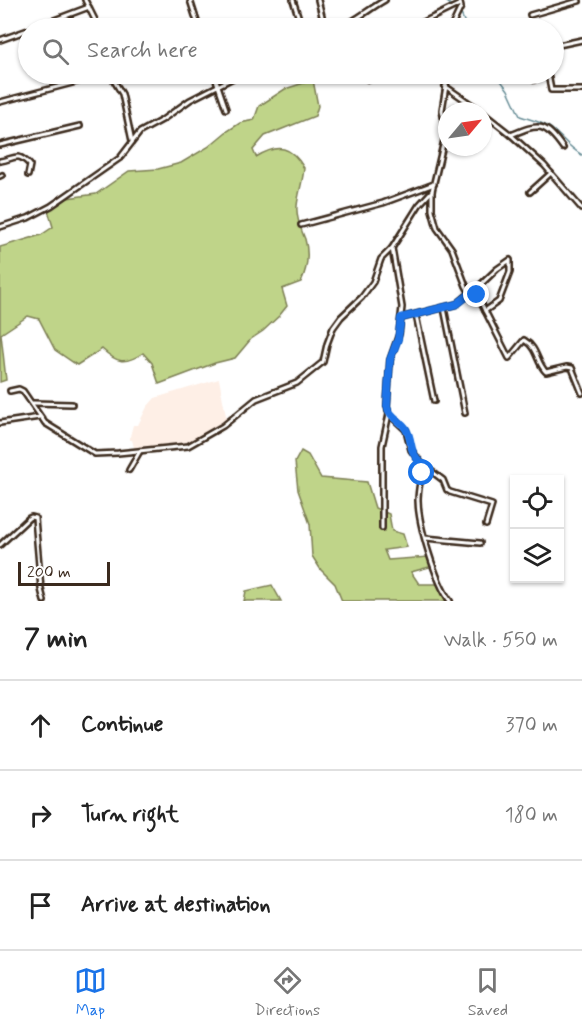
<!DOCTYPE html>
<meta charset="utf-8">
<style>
:root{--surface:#fff;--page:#f6f6f6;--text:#222;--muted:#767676;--line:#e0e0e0;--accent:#1a73e8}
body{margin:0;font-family:Mynerve,sans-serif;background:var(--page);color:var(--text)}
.controls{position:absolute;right:18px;bottom:18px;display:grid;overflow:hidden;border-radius:0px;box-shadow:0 2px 4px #0004}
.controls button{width:54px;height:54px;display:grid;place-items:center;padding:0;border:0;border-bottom:2px solid var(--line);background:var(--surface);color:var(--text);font:30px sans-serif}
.compass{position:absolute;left:438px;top:102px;width:54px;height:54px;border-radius:50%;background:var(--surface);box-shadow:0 2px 4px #0004;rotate:61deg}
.scale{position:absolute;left:18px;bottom:15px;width:92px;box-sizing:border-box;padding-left:6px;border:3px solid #3b2a1e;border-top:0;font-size:16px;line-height:21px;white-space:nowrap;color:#3b2a1e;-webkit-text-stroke:4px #fff;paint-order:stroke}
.stop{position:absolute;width:18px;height:18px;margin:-14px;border:4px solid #1a73e8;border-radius:50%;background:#fff}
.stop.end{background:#1a73e8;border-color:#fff;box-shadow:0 2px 6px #0008}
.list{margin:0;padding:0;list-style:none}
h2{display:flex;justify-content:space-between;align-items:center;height:78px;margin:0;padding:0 24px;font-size:26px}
h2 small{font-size:20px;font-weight:400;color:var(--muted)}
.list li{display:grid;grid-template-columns:39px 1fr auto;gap:18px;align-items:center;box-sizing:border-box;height:90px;padding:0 24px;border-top:2px solid var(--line)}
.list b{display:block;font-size:22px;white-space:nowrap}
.list em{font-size:20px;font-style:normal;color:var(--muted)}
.icon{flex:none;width:33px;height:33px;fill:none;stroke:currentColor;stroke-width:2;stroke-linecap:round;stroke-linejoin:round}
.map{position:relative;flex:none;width:582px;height:601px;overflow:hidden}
.search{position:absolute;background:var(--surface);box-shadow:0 2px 4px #0004;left:18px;right:18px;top:18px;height:66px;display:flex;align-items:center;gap:15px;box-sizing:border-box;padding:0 21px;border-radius:33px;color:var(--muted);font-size:22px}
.sheet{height:348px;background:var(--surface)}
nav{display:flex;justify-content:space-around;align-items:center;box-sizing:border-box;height:84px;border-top:2px solid var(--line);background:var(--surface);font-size:16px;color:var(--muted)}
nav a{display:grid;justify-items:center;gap:3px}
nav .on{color:var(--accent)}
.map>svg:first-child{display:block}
</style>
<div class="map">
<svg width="582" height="601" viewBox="0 0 582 601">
<rect width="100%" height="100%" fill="#fff"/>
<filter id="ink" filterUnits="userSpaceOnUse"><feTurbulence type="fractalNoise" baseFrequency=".0167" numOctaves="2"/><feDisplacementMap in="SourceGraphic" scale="12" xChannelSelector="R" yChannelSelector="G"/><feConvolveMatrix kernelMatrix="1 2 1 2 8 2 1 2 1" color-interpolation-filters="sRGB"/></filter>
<g filter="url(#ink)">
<!-- built -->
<polygon fill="#feefe6" points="219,379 227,421 186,445 135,451 132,440 129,440 133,425 138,425 147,407 155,398"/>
<!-- green -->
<g fill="#bfd489" stroke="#7d7f54" stroke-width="1.5">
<path d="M313,80L318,106L315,116L265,136L253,150L256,157C279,143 291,146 304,168C303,181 298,194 297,206C296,218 301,229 305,239C309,253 307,269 301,282L282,289L287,306L279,316L263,331L251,339L235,358L215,363L159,384L152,363L143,353C125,365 117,363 102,349L77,365L55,350L39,319L28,316L1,334L6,380L0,382V247L41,235L53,227L48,210L67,198L96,194L129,171L158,169L181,163L208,147L226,132L240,123L254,120L259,106L285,89Z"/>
<polygon points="301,451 308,455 321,478 367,482 375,508 389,514 392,531 403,534 407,547 384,550 388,560 429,557 433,566 411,572 419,584 437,584 446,601 342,601 335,584 321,570 312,556 310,524 298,490 295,462"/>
<polygon points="272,585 281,601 244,601 246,591"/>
</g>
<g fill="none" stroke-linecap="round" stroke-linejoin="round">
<!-- stream -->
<g stroke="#688e97" stroke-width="1.5">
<polyline points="444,0 458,10"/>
<polyline points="461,14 467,28"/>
<path d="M496,74L508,90L520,116C531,120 543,122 552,129C563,138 568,147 582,155"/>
</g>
<!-- minor casing -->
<g stroke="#3b2a1e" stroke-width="8">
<g id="minor">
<polyline points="85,0 99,28"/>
<polyline points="190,0 199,28"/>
<polyline points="293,0 302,28"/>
<polyline points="318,0 322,16"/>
<polyline points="530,15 579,1"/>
<polyline points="33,28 89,7"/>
<polyline points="149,28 167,22"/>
<path d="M339,28C356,21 369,9 385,0"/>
<polyline points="411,28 460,4"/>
<polyline points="451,28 461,7 459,0"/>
<polyline points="0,40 28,30"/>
<polyline points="554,46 582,40"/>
<polyline points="110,74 122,94 132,141"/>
<polyline points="214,74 226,109"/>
<path d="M448,74L442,110L446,132L432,191V210L437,228L452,249L466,286L470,293L474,291L477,295L509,358L524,340C538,348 536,362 546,372L567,367L572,368L582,393"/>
<polyline points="531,74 534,80"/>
<polyline points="548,74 551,90 582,90"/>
<polyline points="368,79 381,74"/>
<polyline points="445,86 481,111"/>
<polyline points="0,102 107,74"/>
<polyline points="483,113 511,135 544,165 582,209"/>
<path d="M511,135C539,123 545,122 563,148"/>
<polyline points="0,145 80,126"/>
<path d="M0,161C15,159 17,151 30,165L28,175"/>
<polyline points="0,176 2,175"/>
<path d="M432,191L419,205L392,248L402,307L399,334L390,360L387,406L389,414L406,430L411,450L422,464C422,476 418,488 418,500C418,524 436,583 450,601"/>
<polyline points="530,192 551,173"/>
<polyline points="301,225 383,203 434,184"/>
<polyline points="0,227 28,218 51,206 120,158 140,132 162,120 190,100 241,74"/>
<polyline points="474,291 497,269 510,260 510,272 499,301 485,311"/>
<polyline points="444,308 465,413"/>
<polyline points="416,315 434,401"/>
<polyline points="401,318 457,304 470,293"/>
<polyline points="10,391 19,389 23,391 45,423 95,454 118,453 188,446 223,426 256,399 297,383 323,362 327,344 333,328 341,317 362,297 373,282 381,259 392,248"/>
<polyline points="33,403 72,404"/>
<polyline points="0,423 40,417"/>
<polyline points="422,464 443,480 447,490 450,492 492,505 486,525"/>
<polyline points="129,470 140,451"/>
<polyline points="382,528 382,446 389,414"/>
<polyline points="425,538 480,543"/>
<polyline points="0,545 29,518 31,517 35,518 41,589 44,601"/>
</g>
</g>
<!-- minor -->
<use href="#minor" stroke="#fff" stroke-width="3"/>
</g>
</g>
<g fill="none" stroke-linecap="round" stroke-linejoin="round" filter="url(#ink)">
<!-- route -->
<path stroke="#1a73e8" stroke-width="8" d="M422,473V464C407,450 414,443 406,429C400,419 390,418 387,406L390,360L398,339L401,318L457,304L474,291L477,295"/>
</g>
</svg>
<div class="controls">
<button><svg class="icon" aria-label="locate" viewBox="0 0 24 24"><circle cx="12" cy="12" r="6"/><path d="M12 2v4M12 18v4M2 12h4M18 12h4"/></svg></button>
<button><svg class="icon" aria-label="layers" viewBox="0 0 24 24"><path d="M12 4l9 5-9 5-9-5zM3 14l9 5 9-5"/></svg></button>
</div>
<svg class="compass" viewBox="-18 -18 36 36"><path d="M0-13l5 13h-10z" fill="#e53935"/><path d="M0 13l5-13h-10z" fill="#767676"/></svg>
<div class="scale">200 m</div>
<div class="stop" style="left:422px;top:473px"></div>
<div class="stop end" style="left:477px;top:295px"></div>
<div class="search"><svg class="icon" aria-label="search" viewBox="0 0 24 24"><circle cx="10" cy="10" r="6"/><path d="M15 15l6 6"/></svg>Search here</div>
</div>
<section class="sheet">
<h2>7 min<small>Walk · 550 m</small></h2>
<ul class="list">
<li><svg class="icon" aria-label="ahead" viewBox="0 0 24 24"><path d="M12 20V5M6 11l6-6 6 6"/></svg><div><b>Continue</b></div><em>370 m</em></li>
<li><svg class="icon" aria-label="right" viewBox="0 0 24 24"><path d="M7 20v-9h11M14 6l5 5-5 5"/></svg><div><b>Turn right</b></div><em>180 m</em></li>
<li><svg class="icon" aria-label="arrive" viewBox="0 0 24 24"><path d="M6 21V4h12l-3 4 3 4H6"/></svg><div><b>Arrive at destination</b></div></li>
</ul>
</section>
<nav>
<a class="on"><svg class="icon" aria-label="map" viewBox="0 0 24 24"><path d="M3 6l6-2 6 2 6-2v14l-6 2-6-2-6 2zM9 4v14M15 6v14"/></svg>Map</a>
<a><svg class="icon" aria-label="directions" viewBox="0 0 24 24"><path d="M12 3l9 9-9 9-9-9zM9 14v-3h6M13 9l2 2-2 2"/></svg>Directions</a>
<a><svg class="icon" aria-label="saved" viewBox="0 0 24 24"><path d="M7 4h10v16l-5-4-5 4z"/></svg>Saved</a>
</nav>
